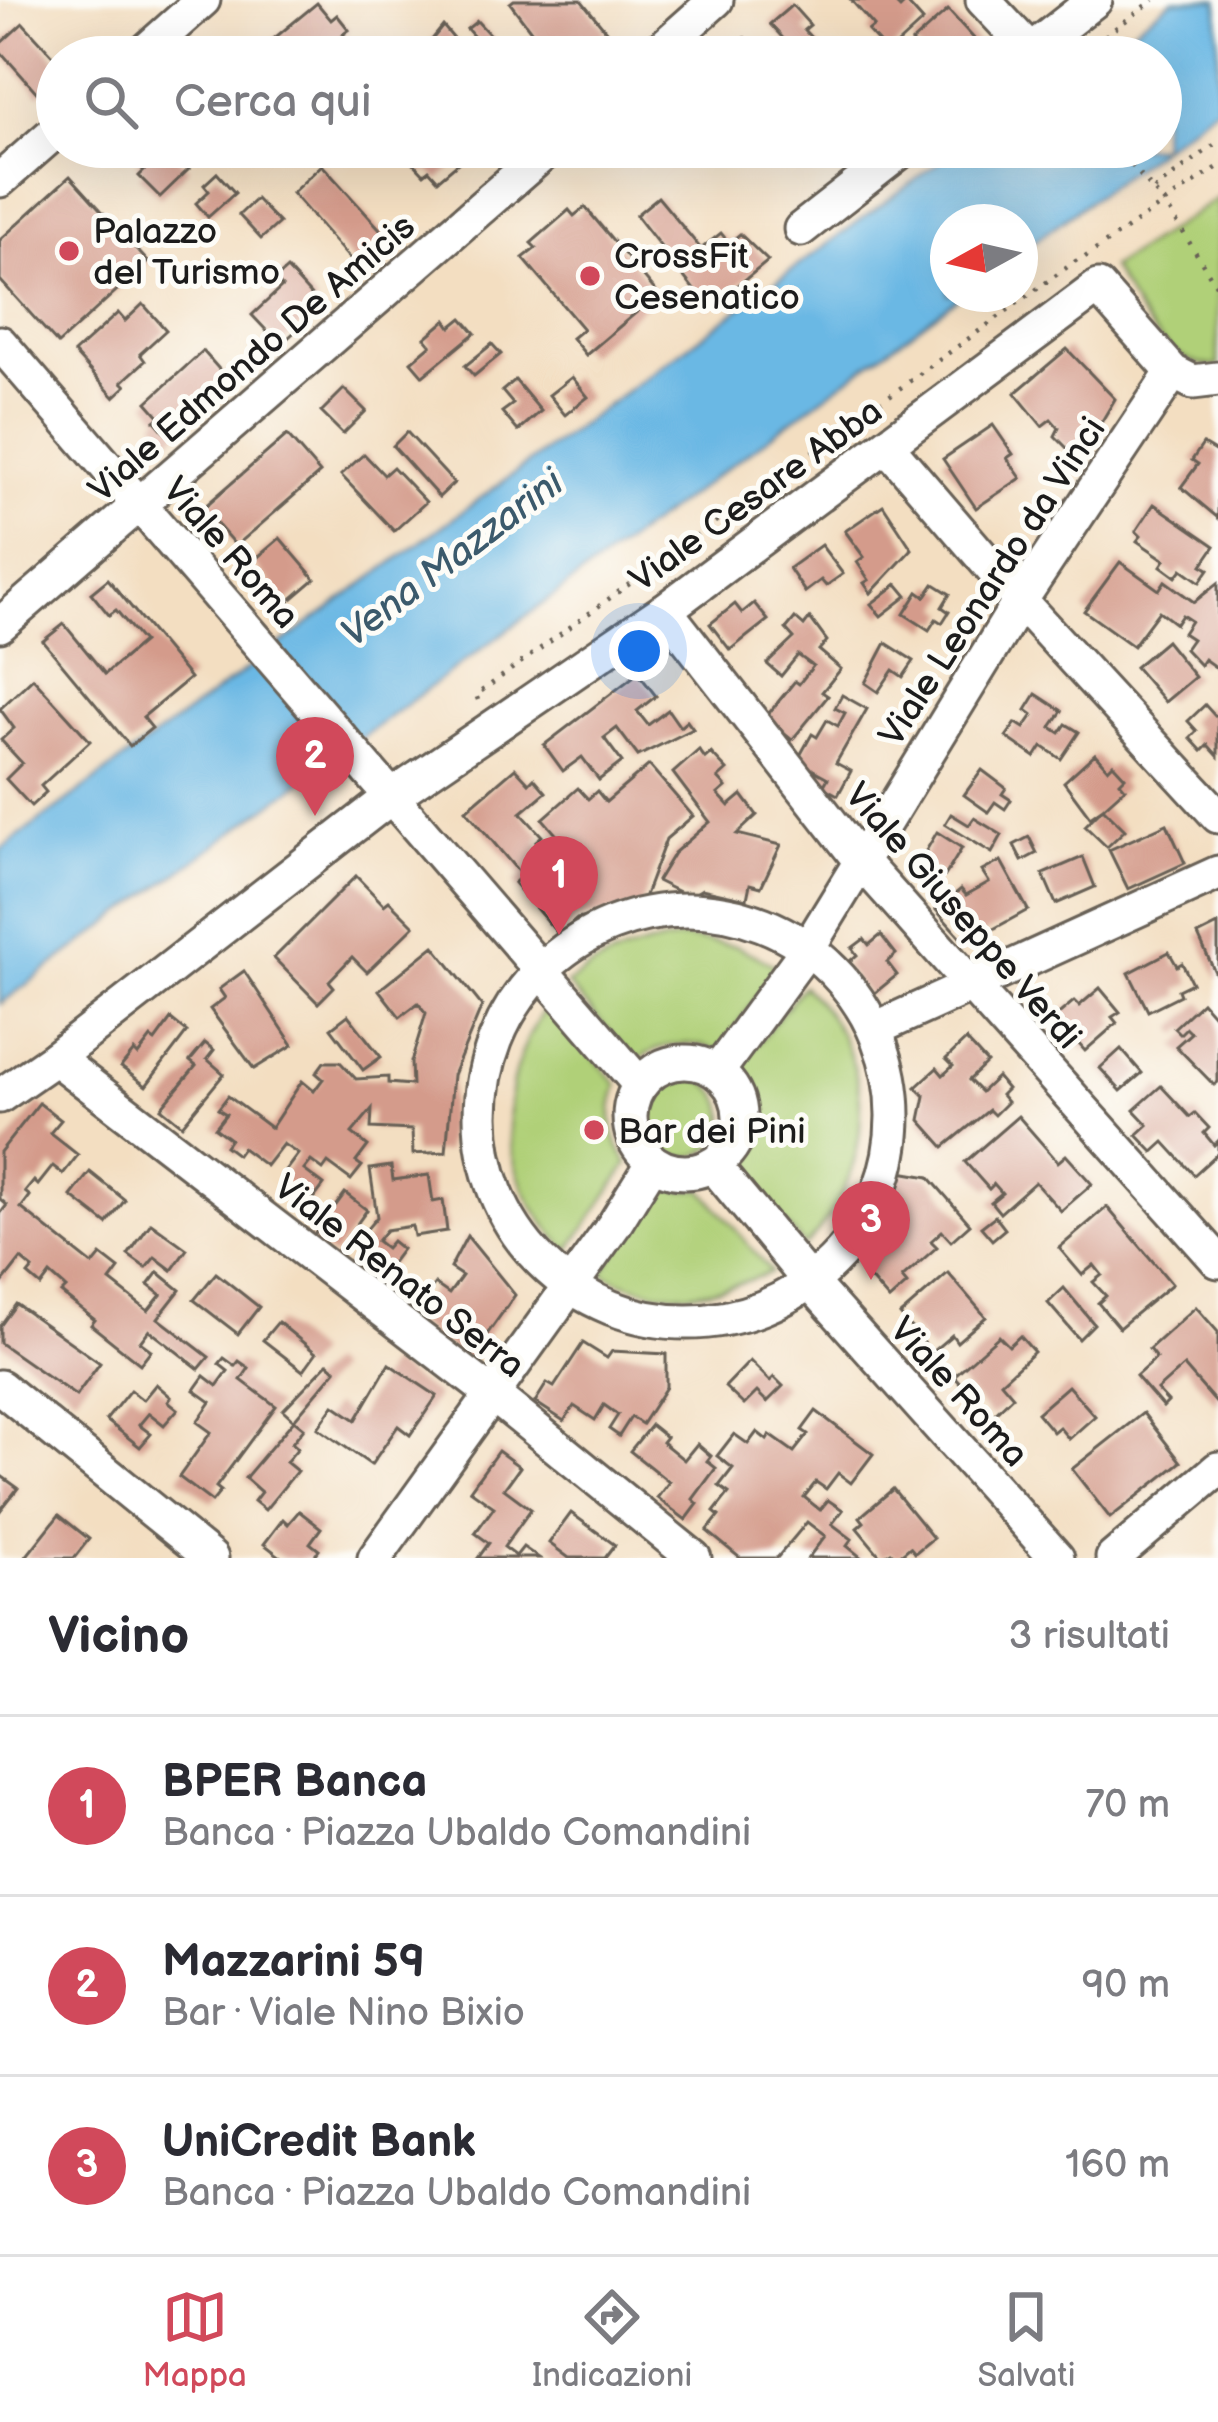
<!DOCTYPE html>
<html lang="it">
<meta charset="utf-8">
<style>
:root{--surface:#fff;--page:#f2f2f3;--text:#2b2b33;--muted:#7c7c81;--line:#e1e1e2;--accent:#d1495b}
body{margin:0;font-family:"Balsamiq Sans",sans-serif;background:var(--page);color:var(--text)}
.compass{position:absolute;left:930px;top:204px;width:108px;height:108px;border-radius:50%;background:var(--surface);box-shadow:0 12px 48px #0002;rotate:262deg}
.you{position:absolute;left:639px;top:651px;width:42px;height:42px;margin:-30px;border:9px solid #fff;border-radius:50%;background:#1a73e8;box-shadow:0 0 0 18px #1a73e833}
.badge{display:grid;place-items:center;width:78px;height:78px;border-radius:50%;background:var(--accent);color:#fff;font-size:39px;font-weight:700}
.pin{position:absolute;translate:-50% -99px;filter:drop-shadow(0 3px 6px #0008)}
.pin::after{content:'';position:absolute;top:63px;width:42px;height:36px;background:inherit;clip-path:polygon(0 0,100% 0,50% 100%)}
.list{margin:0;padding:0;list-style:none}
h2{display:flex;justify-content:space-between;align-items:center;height:156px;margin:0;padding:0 48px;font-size:51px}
h2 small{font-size:39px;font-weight:400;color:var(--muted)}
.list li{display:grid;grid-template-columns:78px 1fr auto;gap:36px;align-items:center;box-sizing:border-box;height:180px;padding:0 48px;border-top:3px solid var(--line)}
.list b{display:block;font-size:45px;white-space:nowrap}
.list p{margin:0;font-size:39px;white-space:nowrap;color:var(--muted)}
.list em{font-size:39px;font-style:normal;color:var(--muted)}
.icon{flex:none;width:66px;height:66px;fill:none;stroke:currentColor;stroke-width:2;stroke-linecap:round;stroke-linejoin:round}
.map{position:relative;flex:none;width:1218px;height:1558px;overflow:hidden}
.search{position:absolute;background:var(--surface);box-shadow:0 12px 48px #0002;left:36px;right:36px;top:36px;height:132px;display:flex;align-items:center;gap:30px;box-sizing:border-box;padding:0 42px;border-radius:66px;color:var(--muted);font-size:45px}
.sheet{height:696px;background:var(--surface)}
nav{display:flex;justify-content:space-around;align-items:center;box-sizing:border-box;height:168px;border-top:3px solid var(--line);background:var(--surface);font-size:33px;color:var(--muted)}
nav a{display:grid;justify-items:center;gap:6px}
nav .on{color:var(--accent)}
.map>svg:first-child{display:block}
</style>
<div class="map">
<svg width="1218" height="1558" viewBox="0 0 1218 1558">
<rect width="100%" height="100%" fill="#fdfcf7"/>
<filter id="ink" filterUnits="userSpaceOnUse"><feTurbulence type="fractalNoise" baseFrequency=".00833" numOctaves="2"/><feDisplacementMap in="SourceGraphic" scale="24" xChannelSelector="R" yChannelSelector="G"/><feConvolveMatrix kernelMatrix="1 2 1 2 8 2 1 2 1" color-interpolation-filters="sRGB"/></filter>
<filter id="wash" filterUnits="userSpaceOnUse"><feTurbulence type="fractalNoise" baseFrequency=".004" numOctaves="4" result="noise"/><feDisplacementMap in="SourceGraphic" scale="48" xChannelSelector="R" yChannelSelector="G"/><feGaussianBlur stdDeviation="2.7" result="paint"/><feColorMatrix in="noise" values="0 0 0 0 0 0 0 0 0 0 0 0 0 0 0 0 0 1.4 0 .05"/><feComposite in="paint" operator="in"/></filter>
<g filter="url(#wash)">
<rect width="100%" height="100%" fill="#f3dec1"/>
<!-- green -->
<g fill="#b0d078" stroke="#66764a" stroke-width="3">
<path d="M1218,198V366C1165,367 1136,309 1111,268Z"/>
<path d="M684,938L736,946L778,967L719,1051C690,1039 661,1042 636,1061L567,984C604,956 638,946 684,938Z"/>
<path d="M803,986C881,1059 878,1170 805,1246L737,1170C761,1137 766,1100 739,1067Z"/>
<path d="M547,1005L618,1085C607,1114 611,1138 628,1164L569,1251C496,1180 490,1090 547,1005Z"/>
<circle cx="685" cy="1117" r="40"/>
<path d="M658,1186L682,1191L702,1189L771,1272C713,1295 660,1304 602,1273Z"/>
</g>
<!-- water -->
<polygon fill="#6ab8e4" stroke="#436a80" stroke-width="3" points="1173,0 1218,0 1218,105 1020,252 1020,222 948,222 948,294 963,294 0,1004 0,850 960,147 1161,147 1161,57 1094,57"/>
<g id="blocks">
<!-- building -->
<g fill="#d49b8b">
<polygon points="514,0 581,0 607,32 585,49 582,45 569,54 572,57 543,57 533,44 538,40 510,3"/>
<polygon points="851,0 892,0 900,8 906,2 923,21 888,53 868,31 874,26"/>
<polygon points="317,3 331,20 337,15 349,30 343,34 352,44 336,57 266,57 260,50"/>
<polygon points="792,5 810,25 804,30 829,57 800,57 770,24"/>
<polygon points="948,10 977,42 960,57 926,57 912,42"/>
<polygon points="477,21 510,57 492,57 467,29"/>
<polygon points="23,23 57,60 57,79 39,95 0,51 0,44"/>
<polygon points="443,26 465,52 459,57 406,57 416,48 421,53"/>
<polygon points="745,38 762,57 725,57"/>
<polygon points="152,147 167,147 189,169 160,197 139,176 144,171 136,163"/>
<polygon points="426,147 477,147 438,180 429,170 424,174 411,160"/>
<polygon points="322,165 388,238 356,266 292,193"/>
<polygon points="217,173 235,193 208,217 196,203 209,191 204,185"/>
<polygon points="70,176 148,262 58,344 0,280 0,240"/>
<polygon points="658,197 701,249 721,233 729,243 740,234 768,261 709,309 636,215"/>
<polygon points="256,199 279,223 261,239 239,215"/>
<polygon points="585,207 658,294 586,355 572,338 583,329 523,258 536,248 531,243 569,210 574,216"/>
<polygon points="287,269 317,302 303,315 308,320 280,345 252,315 282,287 275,280"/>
<polygon points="143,304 166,330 140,354 145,361 122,382 126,386 114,397 74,353 118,313 125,321"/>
<polygon points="462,318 475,333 423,376 411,362 431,345 425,338 446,320 451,327"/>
<polygon points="492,344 501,354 474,376 465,366"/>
<polygon points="1067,349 1115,399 1079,460 1055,436 1059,428 1051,419 1042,426 1015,393"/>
<polygon points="203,351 232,384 171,439 155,421 160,417 147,402"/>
<polygon points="572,377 588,397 565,415 549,395"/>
<polygon points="515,380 541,411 518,431 502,412 513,404 502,391"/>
<polygon points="344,389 366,411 343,434 321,412"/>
<polygon points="993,425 1013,454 1007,458 1021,478 976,508 943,459"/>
<polygon points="407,432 454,483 439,497 393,446"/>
<polygon points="287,435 320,473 236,546 203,508"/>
<polygon points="1203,444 1218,453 1218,518 1181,487 1198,464 1192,460"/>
<polygon points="364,454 384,475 393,467 426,502 394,531 341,475"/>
<polygon points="1154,504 1215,546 1202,565 1209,569 1200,582 1182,569 1176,577 1161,566 1165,560 1137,541 1141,536 1136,531"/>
<polygon points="883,505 912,549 871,593 864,583 869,580 857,562 864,557 845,531"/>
<polygon points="280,538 315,579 287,603 252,562"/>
<polygon points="821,545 843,574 826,586 821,580 805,592 789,568"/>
<polygon points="1120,562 1159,590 1165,581 1194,602 1218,583 1218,669 1204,659 1200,665 1185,649 1192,639 1183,633 1191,621 1182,615 1176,624 1159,611 1133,646 1084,611"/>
<polygon points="108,579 190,678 143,717 152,728 130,746 43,641 64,624 105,674 143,642 116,610 109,615 91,593"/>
<polygon points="897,584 907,596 881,616 871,604"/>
<polygon points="934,584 950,594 942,607 949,612 942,623 936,619 929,630 904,614 918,592 925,597"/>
<polygon points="754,603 768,620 730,650 710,624 735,604 742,613"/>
<polygon points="795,618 804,626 810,618 827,641 819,650 841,669 822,692 828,696 792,740 765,718 795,681 799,684 813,666 798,655 781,676 767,664 794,638 786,629"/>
<polygon points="1166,641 1195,677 1165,702 1135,667"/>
<polygon points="886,643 914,661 903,677 893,670 878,692 865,683"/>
<polygon points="638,673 656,696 637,711 648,725 668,710 680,727 687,721 693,729 638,756 617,728 604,738 622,762 599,780 582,757 563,771 544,745"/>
<polygon points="33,678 90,741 41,786 46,792 31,806 6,779 22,763 1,740 14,728 0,709"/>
<polygon points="1036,694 1062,711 1051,727 1060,733 1066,724 1079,732 1061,759 1042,746 1035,757 1006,737 1016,723 1024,728 1033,715 1026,710"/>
<polygon points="842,695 867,709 836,763 851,771 838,795 823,787 828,778 797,761 812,734 817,737 827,720 838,726 845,713 835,708"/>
<polygon points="1205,705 1215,716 1218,714 1218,756 1208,745 1202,751 1190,738 1197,731 1188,721"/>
<polygon points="699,750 705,758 711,753 727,770 718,778 726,787 718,794 729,806 742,795 757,815 737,834 781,845 761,887 750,884 747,899 702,889 689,897 657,881 674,853 710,822 673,773"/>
<polygon points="1095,754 1108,769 1113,764 1125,777 1120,782 1125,788 1103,808 1125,830 1107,847 1085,826 1103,808 1090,817 1064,782"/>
<polygon points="649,765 693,816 666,839 641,906 577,919 559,935 514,883 522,876 466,810 515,768 529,783 534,778 546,792 521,813 542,836 536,841 546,853 561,840 543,819 578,788 588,799 597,791 606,802"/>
<polygon points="982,770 1006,788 1002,794 1011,800 1005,809 995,802 988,812 964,795"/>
<polygon points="951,814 969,825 974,818 1002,835 992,853 945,824"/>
<polygon points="1167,824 1185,863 1128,889 1109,850"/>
<polygon points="937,832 962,848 945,876 920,861"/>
<polygon points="1029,837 1037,853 1022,861 1014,845"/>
<polygon points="1083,857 1095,887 1056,904 1043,874"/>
<polygon points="1001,861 1028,910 966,944 936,910 961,889 966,895 989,882 982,871"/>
<polygon points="356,876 384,905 389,901 414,926 367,972 352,957 329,981 334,987 318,1003 274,958"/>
<polygon points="1218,925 1218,979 1198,935"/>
<polygon points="881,935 896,954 887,962 897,975 870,997 844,966 857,955 852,948 864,939 869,945"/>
<polygon points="434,946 482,1006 453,1075 446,1152 413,1154 412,1130 371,1128 372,1109 352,1133 368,1146 356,1162 362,1166 351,1180 328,1163 323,1170 311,1161 304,1170 324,1185 312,1201 302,1194 299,1198 280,1178 298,1154 283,1144 266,1166 242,1148 237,1155 225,1146 230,1139 215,1128 226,1114 218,1109 228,1096 271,1128 302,1081 314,1091 323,1079 316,1073 324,1062 340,1062 356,1079 388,1077 388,1083 412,1085 411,1062 426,1013 418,1003 400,1017 379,990"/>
<polygon points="1169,952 1177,966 1182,963 1192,983 1178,990 1180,995 1148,1011 1129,973"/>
<polygon points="244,971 293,1045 254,1069 210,1009 225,998 219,989"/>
<polygon points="1100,988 1120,1012 1112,1017 1117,1023 1085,1051 1055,1017 1074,1001 1079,1006"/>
<polygon points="1202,1002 1218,1020 1218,1082 1214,1085 1176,1046 1191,1033 1186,1028 1180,1034 1174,1028"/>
<polygon points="348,1015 381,1057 363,1070 331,1028"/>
<polygon points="171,1019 187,1032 146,1086 121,1067 134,1051 138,1055 151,1038 155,1041"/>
<polygon points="966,1040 987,1063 969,1080 981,1092 997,1077 1007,1089 1001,1095 1007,1102 994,1115 989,1110 944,1147 920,1120 925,1096 916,1087 937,1068 943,1075 953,1066 946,1059"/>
<polygon points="205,1043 214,1050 207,1059 224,1074 182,1125 161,1108 196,1066 190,1061"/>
<polygon points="1121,1049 1142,1073 1121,1091 1100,1068"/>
<polygon points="1161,1086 1190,1117 1195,1113 1209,1128 1204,1133 1214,1145 1218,1141 1218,1153 1194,1175 1164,1142 1153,1152 1137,1135 1148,1125 1134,1110"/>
<polygon points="39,1103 61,1120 50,1133 78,1155 63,1174 53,1166 38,1185 34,1181 25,1192 30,1196 21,1208 93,1265 101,1255 119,1269 110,1281 148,1311 161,1295 148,1285 158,1272 180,1290 158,1318 209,1357 199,1369 149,1330 140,1342 151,1350 140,1364 91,1325 95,1320 61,1293 66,1288 50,1274 41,1286 28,1275 33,1269 21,1259 3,1282 0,1279 0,1214 7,1205 0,1199 0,1152"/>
<polygon points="1018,1116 1058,1162 1066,1155 1092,1184 1061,1211 1035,1182 1000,1213 991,1202 1002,1193 994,1184 989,1189 965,1162"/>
<polygon points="391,1166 393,1180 429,1175 433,1202 443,1200 447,1231 414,1236 412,1226 386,1230 377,1241 386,1248 392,1241 402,1249 387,1269 375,1259 361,1277 346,1266 370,1235 365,1231 377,1217 370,1169"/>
<polygon points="90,1172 125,1200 107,1224 71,1196"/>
<polygon points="900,1172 929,1177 970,1224 951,1241 942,1231 931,1241 937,1247 902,1278 907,1284 889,1300 847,1252"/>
<polygon points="345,1193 367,1210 333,1257 310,1240"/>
<polygon points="1107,1207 1172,1284 1119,1328 1098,1303 1106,1296 1093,1282 1102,1275 1094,1265 1082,1275 1059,1248"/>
<polygon points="995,1216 1005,1229 992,1240 981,1227"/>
<polygon points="151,1223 187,1249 172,1270 155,1257 146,1268 128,1255"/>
<polygon points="467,1236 515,1295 468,1361 410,1319 435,1284 449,1294 462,1276 450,1268"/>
<polygon points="216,1273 259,1307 238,1334 194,1300"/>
<polygon points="948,1273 986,1317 957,1342 952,1335 932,1352 900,1315"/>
<polygon points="1064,1288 1094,1324 1079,1339 1048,1303"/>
<polygon points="16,1304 100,1363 76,1396 0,1343 0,1326"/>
<polygon points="1196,1307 1218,1332 1218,1405 1184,1366 1157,1390 1168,1402 1163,1407 1136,1376 1156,1358 1149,1349"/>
<polygon points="278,1322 316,1353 303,1371 263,1340"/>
<polygon points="999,1336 1009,1346 1020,1336 1034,1352 1001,1382 1013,1396 991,1417 954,1376"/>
<polygon points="583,1343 607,1358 612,1351 666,1354 666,1387 642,1424 631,1417 619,1436 609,1429 618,1415 604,1405 595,1420 574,1406 564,1421 535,1402 547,1383 554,1387"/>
<polygon points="224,1358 235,1366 239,1361 249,1368 241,1380 276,1406 216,1487 221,1491 212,1502 179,1477 211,1432 197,1422 211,1402 194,1390 204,1376 217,1386 228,1371 219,1364"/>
<polygon points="750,1361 770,1381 774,1377 783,1386 767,1402 757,1392 744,1405 725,1387"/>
<polygon points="328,1363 336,1370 294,1420 283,1410"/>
<polygon points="389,1364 437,1396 410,1435 398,1426 371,1465 318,1428 334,1405 356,1420"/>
<polygon points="156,1384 171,1397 168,1401 178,1409 164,1425 149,1413 139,1425 151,1434 140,1447 106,1420 130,1390 143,1400"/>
<polygon points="1068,1386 1095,1416 1069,1439 1059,1427 1053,1432 1037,1413"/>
<polygon points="816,1411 873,1454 851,1483 838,1473 826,1489 816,1482 804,1497 820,1510 828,1500 843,1510 832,1524 852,1539 847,1546 862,1558 808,1558 825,1536 807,1522 777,1558 740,1558 707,1531 719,1516 714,1512 729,1493 719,1486 733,1468 717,1456 734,1434 748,1444 757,1432 767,1440 770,1435 794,1452 808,1434 802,1430"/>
<polygon points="1143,1413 1181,1462 1110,1518 1072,1469"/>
<polygon points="294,1420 304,1428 292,1443 298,1448 286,1462 297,1471 265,1510 254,1501 261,1492 245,1478"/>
<polygon points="651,1425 666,1437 662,1442 684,1460 697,1444 711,1456 707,1461 716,1468 693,1499 698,1504 686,1520 657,1498 669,1482 630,1451"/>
<polygon points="498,1451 520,1467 504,1489 531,1509 504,1547 516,1556 523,1547 539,1558 478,1558 489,1543 475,1533 494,1507 470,1490"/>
<polygon points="0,1475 18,1488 0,1511"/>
<polygon points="893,1489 933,1538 915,1553 910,1547 897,1558 891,1552 882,1558 857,1528 864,1522 860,1517"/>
<polygon points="299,1511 321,1528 310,1543 319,1550 313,1558 282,1558 264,1544 283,1519 288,1524"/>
<polygon points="571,1513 615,1545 605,1558 569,1558 549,1543"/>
<polygon points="59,1515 89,1539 74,1558 25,1558"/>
</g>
</g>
</g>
<g filter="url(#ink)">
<use href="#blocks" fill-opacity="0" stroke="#676056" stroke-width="3"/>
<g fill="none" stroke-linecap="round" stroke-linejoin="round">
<!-- minor casing -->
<g stroke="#676056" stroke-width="39">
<g id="minor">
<polyline points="983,0 1030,50"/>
<polyline points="139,57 203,0"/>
<polyline points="652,57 716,0"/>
<polyline points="1022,57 1095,0"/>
<polyline points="0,180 57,130"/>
<polyline points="801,229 906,147"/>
<polyline points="0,343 640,1085"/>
<polyline points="887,446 1020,601 1218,816"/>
<polyline points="665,610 859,859 1218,1261"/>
<polyline points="0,625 551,147"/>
<circle cx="687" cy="1116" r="206"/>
<polyline points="875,1029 1218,873"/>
<polyline points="55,1058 492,1394 694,1558"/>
<circle cx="685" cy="1117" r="55"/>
<polyline points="717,1072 808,948 1020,601 1173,372"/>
<polyline points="0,1096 55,1058 391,797 665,610 1098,287 1173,372 1193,382 1218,379"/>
<polyline points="713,1165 810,1282 1057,1558"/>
<polyline points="0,1387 211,1558"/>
<polyline points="375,1558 614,1225 653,1162"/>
<polyline points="1113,1558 1218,1469"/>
</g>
</g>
<!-- path -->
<g stroke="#676056" stroke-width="4.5" stroke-dasharray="3 9" stroke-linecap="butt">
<polyline points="1076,57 1154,0"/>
<polyline points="1116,147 1166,205 1218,288"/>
<polyline points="1154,190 1218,142"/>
<polyline points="1085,257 1218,167"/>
<polyline points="478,700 476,695 1084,255"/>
</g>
<!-- minor -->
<use href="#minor" stroke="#fff" stroke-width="33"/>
</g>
</g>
<!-- markers -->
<g fill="#d1495b" stroke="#fdfcf7" stroke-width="4.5">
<circle cx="69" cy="251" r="12"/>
<circle cx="590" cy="276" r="12"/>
<circle cx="594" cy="1130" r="12"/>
</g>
<g text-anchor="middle" stroke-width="10" stroke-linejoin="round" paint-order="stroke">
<!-- poi labels -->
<g font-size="36" fill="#1c1c1c" stroke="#fdfcf7" text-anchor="start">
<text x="93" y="243">Palazzo<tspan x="93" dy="41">del Turismo</tspan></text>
<text x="614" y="268">CrossFit<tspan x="614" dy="41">Cesenatico</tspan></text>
<text x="618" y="1143">Bar dei Pini</text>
</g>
<!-- street labels -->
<g font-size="36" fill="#1c1c1c" stroke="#fdfcf7">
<text transform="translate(251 357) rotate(-41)" y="13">Viale Edmondo De Amicis</text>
<text transform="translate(755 494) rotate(-36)" y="13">Viale Cesare Abba</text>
<text transform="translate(232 552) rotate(49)" y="13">Viale Roma</text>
<text transform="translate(991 581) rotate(-57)" y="13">Viale Leonardo da Vinci</text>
<text transform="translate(964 915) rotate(49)" y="13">Viale Giuseppe Verdi</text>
<text transform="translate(400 1275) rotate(38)" y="13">Viale Renato Serra</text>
<text transform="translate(960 1391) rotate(48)" y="13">Viale Roma</text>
</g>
<!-- water labels -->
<g font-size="39" font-style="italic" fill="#3b5a6c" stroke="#fdfcf7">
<text transform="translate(451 557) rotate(-37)" y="14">Vena Mazzarini</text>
</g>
</g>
</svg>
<svg class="compass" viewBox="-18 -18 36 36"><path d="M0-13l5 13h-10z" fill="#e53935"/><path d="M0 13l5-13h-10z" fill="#7c7c81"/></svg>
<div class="you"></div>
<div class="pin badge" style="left:559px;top:935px">1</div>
<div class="pin badge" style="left:315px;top:816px">2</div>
<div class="pin badge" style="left:871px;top:1280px">3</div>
<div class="search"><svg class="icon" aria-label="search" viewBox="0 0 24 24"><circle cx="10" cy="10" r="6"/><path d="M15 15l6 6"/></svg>Cerca qui</div>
</div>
<section class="sheet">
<h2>Vicino<small>3 risultati</small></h2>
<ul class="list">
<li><span class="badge">1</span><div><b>BPER Banca</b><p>Banca · Piazza Ubaldo Comandini</p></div><em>70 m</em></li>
<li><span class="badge">2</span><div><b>Mazzarini 59</b><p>Bar · Viale Nino Bixio</p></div><em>90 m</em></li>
<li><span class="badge">3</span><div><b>UniCredit Bank</b><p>Banca · Piazza Ubaldo Comandini</p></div><em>160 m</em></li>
</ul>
</section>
<nav>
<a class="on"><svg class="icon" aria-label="map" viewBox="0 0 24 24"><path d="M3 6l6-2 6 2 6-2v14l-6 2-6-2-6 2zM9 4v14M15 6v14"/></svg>Mappa</a>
<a><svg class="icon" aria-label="directions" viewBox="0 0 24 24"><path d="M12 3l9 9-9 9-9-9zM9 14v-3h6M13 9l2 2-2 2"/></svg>Indicazioni</a>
<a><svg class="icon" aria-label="saved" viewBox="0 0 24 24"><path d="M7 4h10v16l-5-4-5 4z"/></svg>Salvati</a>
</nav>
